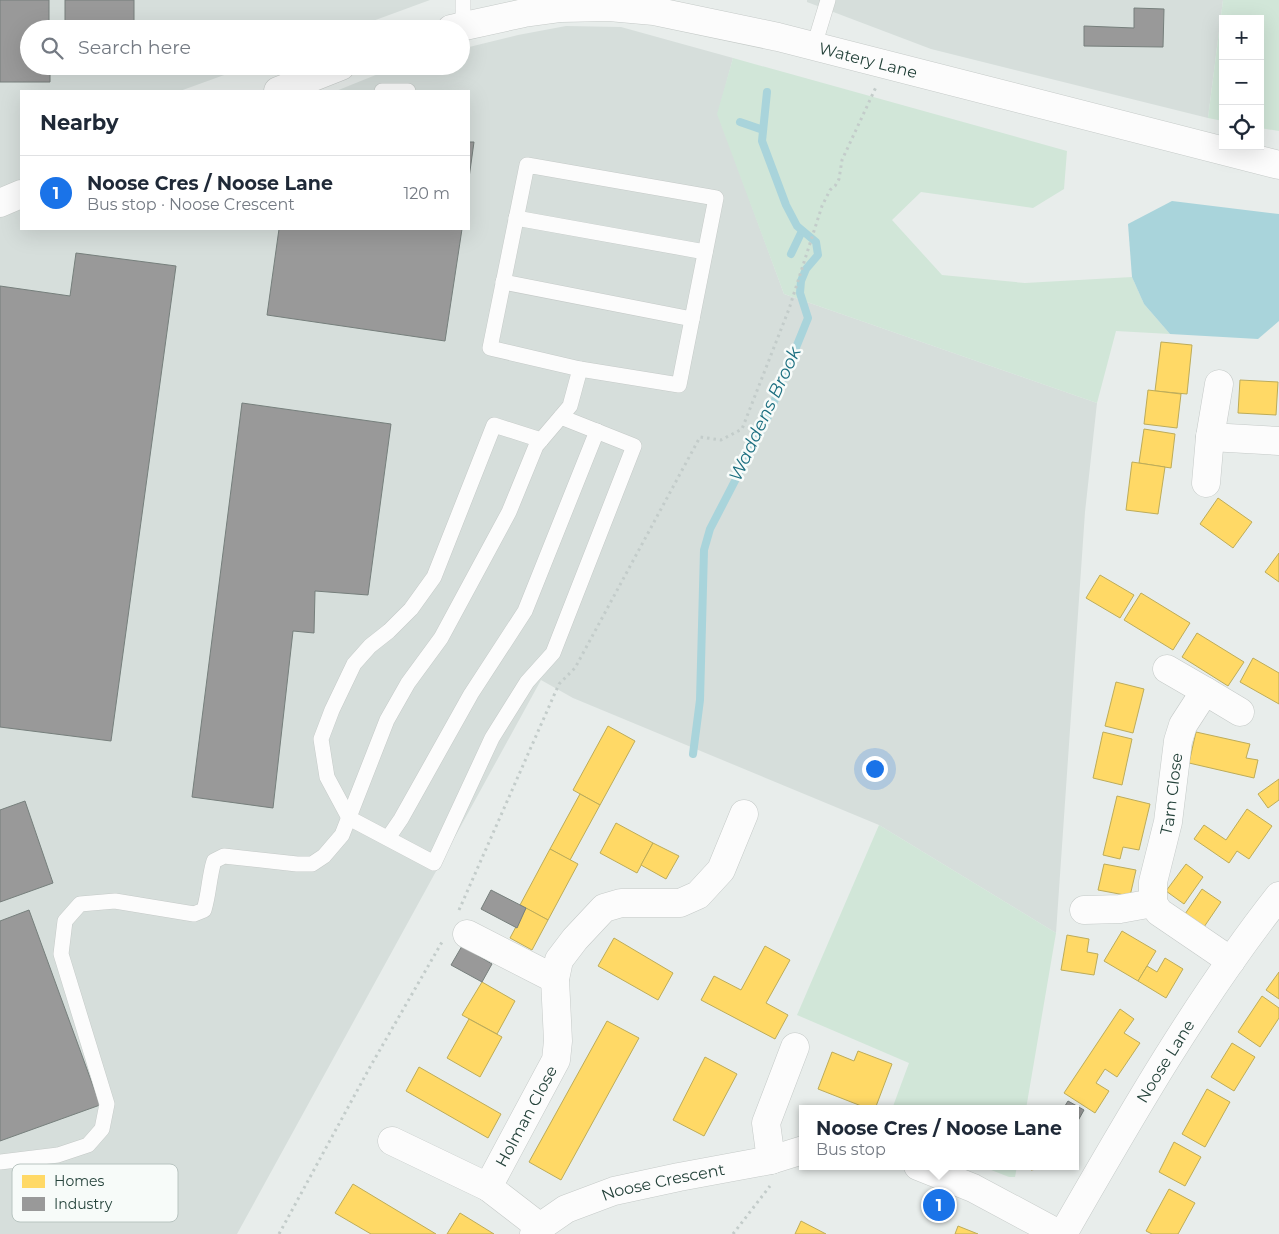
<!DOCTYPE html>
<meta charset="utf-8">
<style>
:root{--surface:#fff;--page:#f6f6f7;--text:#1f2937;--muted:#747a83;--line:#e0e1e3;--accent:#1a73e8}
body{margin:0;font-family:Montserrat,sans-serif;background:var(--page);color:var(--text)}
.controls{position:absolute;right:15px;top:15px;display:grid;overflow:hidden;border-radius:0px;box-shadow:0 5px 20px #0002}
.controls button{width:45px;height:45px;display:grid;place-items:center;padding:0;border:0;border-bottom:1px solid var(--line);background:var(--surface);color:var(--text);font:25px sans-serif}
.you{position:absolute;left:874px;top:768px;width:18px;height:18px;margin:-12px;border:4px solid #fff;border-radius:50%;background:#1a73e8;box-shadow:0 0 0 8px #1a73e833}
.badge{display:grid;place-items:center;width:32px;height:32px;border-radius:50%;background:var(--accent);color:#fff;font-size:16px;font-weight:700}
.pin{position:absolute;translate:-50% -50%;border:2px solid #fff;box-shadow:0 1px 5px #0006}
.popup{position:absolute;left:799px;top:1105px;width:280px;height:65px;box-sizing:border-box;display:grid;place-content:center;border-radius:0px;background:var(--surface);filter:drop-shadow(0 1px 4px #0005);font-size:16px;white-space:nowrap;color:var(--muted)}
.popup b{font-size:19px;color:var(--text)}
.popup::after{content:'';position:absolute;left:50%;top:100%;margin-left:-10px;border:10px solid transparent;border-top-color:var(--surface)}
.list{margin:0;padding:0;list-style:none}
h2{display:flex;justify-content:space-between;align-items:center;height:65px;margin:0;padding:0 20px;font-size:21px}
h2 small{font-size:16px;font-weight:400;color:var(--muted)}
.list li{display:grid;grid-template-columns:32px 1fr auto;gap:15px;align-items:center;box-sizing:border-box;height:75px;padding:0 20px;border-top:1px solid var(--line)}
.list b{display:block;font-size:19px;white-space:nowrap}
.list p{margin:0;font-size:16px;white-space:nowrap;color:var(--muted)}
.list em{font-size:16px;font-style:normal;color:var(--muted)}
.icon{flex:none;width:28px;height:28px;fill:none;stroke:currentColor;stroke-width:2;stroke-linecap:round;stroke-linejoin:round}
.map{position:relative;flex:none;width:1279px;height:1234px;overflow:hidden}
.search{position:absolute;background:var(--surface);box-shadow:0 5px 20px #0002;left:20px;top:20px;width:450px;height:55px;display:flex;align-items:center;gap:12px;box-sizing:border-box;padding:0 18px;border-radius:28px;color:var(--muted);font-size:19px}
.panel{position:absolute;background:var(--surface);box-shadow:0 5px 20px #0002;left:20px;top:90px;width:450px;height:140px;border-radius:0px}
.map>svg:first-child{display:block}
</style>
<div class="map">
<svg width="1279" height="1234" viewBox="0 0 1279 1234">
<rect width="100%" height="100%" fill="#e8edeb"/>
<!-- built -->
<g fill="#d6dedb">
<polygon points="0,0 430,0 351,29 29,29 29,66 249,66 180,91 21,91 21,229 469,229 469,91 336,91 398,66 461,66 461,49 518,35 566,26 621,27 733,58 718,114 784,294 1097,403 1085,512 1056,933 879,825 573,698 541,680 237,1234 0,1234"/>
<polygon points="807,0 1223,0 1208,118 931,49 807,2"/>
</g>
<!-- green -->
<g fill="#d1e6d8">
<polygon points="1223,0 1279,0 1279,131 1260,128 1260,19 1223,19 1223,121 1208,118"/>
<polygon points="733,58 1067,151 1064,189 1033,208 921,192 892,220 942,275 1025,283 1132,277 1144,304 1170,334 1116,331 1097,403 784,294 717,114"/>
<polygon points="879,825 1056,933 1026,1109 892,1109 909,1063 797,1015"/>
<polygon points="981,1166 1017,1166 1015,1177 1009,1177"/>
</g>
<!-- water -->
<polygon fill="#a9d4db" points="1172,201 1279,214 1279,321 1258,339 1170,334 1144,304 1132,277 1128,224"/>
<!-- homes -->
<g fill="#ffd966" stroke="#bdac59">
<polygon points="1161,342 1192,345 1187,394 1155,391"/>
<polygon points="1240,380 1278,382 1276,415 1238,413"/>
<polygon points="1148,390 1181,394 1177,428 1144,424"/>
<polygon points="1144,429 1175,434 1171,468 1139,463"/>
<polygon points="1132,462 1165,467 1158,514 1126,510"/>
<polygon points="1218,498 1252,522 1233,548 1200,524"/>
<polygon points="1279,553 1279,582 1265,572"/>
<polygon points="1100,575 1134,595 1120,618 1086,598"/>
<polygon points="1141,593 1190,623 1173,650 1124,620"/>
<polygon points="1197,633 1244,662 1228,686 1182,657"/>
<polygon points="1253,658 1279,673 1279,704 1240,682"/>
<polygon points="1116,682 1144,689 1133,733 1105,726"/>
<polygon points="608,726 635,741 600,805 573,790"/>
<polygon points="1103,732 1132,739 1122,785 1093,778"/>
<polygon points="1196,732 1250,744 1246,758 1258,760 1254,778 1189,763"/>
<polygon points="1279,779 1279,800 1268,808 1258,794"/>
<polygon points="580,794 600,805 570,860 550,849"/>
<polygon points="1117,796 1150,804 1139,850 1123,847 1120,859 1103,855"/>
<polygon points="1247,809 1272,826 1249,859 1237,851 1229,863 1194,839 1204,825 1226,840"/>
<polygon points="616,823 653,843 637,873 600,853"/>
<polygon points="653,843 679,856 666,879 641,865"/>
<polygon points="550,849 578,864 548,920 520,905"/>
<polygon points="1104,864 1136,870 1130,896 1098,890"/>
<polygon points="1186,864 1203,877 1184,904 1166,891"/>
<polygon points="1202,889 1221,902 1204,927 1185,914"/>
<polygon points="526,908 548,920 532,950 510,938"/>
<polygon points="1122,931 1156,951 1138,981 1104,961"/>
<polygon points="1067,935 1089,939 1087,952 1098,954 1094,975 1061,970"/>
<polygon points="614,938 673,973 658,1000 598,966"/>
<polygon points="765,946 790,960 766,1003 788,1015 775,1039 701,1000 714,976 741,990"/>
<polygon points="1165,958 1183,969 1166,998 1138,981 1147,966 1157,972"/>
<polygon points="1279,972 1279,999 1266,990"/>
<polygon points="482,982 515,1001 497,1034 462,1015"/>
<polygon points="1262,996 1279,1008 1279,1018 1260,1047 1238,1032"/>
<polygon points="1120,1009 1134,1019 1124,1033 1140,1043 1117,1077 1105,1069 1096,1083 1109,1091 1095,1113 1064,1093"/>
<polygon points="469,1019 502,1037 480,1077 447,1058"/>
<polygon points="607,1021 639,1038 561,1180 529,1162"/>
<polygon points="1232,1043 1255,1057 1234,1091 1211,1077"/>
<polygon points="858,1051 892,1064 875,1109 869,1109 818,1089 832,1052 854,1061"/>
<polygon points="705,1057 737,1074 704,1136 673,1120"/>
<polygon points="419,1067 501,1114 488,1138 406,1091"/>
<polygon points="1207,1089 1230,1102 1205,1147 1182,1134"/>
<polygon points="1174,1142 1201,1157 1185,1186 1159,1172"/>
<polygon points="1030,1166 1054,1166 1031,1170"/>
<polygon points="353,1184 436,1234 371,1234 335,1213"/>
<polygon points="1169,1189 1195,1203 1178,1234 1152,1234 1146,1231"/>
<polygon points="460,1213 494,1234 447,1234"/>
<polygon points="801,1221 826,1234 795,1234"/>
<polygon points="958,1226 978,1234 955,1234"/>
</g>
<!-- industry -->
<g fill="#999" stroke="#767f7c">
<polygon points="0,0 49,0 49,29 29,29 29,66 50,66 50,82 0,82"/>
<rect x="65" y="0" width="69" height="29"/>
<polygon points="1134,8 1164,9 1163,47 1084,46 1084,26 1134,28"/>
<polygon points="469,142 474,142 469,178"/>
<polygon points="279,229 462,229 445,341 267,315"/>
<polygon points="76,253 176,266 111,741 0,727 0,286 70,296"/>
<polygon points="242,403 391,424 368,595 315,591 314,633 293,631 273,808 192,797"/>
<polygon points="25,801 53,883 0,902 0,810"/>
<polygon points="491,890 526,908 517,928 481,909"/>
<polygon points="29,910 100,1105 0,1141 0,921"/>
<polygon points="462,946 492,964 482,982 451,965"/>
<polygon points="1068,1101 1084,1110 1075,1126 1075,1109 1063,1109"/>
</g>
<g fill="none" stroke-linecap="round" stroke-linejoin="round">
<!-- stream -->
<g stroke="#a9d4db" stroke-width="8">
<polyline points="740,122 763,130"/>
<polyline points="791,254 802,231"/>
<polyline points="693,754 700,700 704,550 710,529 767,419 808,318 800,293 801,281 806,269 818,255 816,242 797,226 786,205 762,141 767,92"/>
</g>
<!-- service casing -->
<g stroke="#c5cac8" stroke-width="16">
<g id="service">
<polyline points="463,0 463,25"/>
<polyline points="814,46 828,0"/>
<polyline points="382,91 408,91"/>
<polygon points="527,165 716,198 679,385 580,369 490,348"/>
<polyline points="516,218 705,252"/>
<polyline points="503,282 692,319"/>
<polyline points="541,440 494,425 434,577 411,609 389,631 370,646 354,664 332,710 321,739 327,777 349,818 434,863 492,738 527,682 553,653 634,446 561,417"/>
<polyline points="388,838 401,819 471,694 525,611 597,431"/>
<path d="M0,1162L58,1155L88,1145L102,1129L107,1104L61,954L65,921L80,904L115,901L194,914L204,910C209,894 209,877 214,861L224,856L297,864H312L324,856L342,835L387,720L408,683L441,638L509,512L536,446L570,406L580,369"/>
</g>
</g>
<!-- minor casing -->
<g stroke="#c5cac8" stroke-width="29">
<g id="minor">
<path id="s1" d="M451,29L524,13L561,8L609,7L654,11L778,37L1279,165"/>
<polyline points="278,91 341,66"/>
<polyline points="0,203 21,194"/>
<polyline points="1210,437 1279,441"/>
<polyline points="1206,483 1210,437 1219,384"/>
<polyline points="1167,669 1205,691"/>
<polyline points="1084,910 1120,909 1153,903"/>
<polyline points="467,934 555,979"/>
<path id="s2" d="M1231,961L1159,912L1153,903V882L1168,822L1178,741L1183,725L1205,691L1240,712"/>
<polyline points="392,1141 488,1187"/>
<polyline points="771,1160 766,1123 795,1047"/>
<polyline points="918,1166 973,1188 1059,1234"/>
<path id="s3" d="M540,1227L488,1187L556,1060L558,1041L555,979L559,960L575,939L604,908L621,903H680L698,895L721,870L744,814"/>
<path id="s4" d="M534,1234L540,1227L566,1209L614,1191L679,1177L771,1160L803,1150"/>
</g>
</g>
<!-- tertiary casing -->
<g stroke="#c5cac8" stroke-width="29">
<g id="tertiary">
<path id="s5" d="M1063,1234C1129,1119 1197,1000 1279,896"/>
</g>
</g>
<!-- path -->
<g stroke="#c3ccca" stroke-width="3" stroke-dasharray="2.5 4" stroke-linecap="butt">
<polyline points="459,910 559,684 575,668 700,437 721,440 742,429 789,309 822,206 830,190 835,186 839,179 842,160 876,87"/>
<polyline points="279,1234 370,1067 442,942"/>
<polyline points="733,1234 770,1186"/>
</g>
<!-- service -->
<use href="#service" stroke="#fcfcfc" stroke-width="15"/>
<!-- minor -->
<use href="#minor" stroke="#fcfcfc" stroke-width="28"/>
<!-- tertiary -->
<use href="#tertiary" stroke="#fcfcfc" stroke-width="28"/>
</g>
<g text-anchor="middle" stroke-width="5" stroke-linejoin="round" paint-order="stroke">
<!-- street labels -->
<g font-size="16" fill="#24423a" stroke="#f7fbf9">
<text dy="6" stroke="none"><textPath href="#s1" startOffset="425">Watery Lane</textPath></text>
<text dy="6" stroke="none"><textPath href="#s2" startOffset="209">Tarn Close</textPath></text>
<text dy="6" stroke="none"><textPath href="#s5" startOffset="201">Noose Lane</textPath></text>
<text dy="6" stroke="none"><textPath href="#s3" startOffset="146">Holman Close</textPath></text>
<text dy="6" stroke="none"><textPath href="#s4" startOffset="142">Noose Crescent</textPath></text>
</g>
<!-- water labels -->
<g font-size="18" font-style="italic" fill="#1c6f80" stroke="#f7fbf9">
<text transform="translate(765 414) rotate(-65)" y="6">Waddens Brook</text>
</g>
</g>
<!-- legend -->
<rect x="12" y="1164" width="166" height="58" rx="8" fill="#f7fbf9" stroke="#b8c4c0" stroke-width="1"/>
<rect x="22" y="1175" width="23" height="13" fill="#ffd966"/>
<rect x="22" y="1197" width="23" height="14" fill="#999"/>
<g font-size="14" fill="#24423a">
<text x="54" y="1186">Homes</text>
<text x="54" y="1209">Industry</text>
</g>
</svg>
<div class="controls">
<button>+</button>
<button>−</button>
<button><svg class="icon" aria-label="locate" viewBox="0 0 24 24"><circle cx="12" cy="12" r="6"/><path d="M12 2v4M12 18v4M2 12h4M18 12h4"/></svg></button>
</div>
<div class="you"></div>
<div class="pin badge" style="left:939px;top:1205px">1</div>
<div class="popup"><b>Noose Cres / Noose Lane</b>Bus stop</div>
<div class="search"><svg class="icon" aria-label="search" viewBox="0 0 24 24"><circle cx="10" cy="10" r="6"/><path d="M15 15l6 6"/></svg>Search here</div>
<section class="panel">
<h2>Nearby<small></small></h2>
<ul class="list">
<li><span class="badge">1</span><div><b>Noose Cres / Noose Lane</b><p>Bus stop · Noose Crescent</p></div><em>120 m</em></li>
</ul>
</section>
</div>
